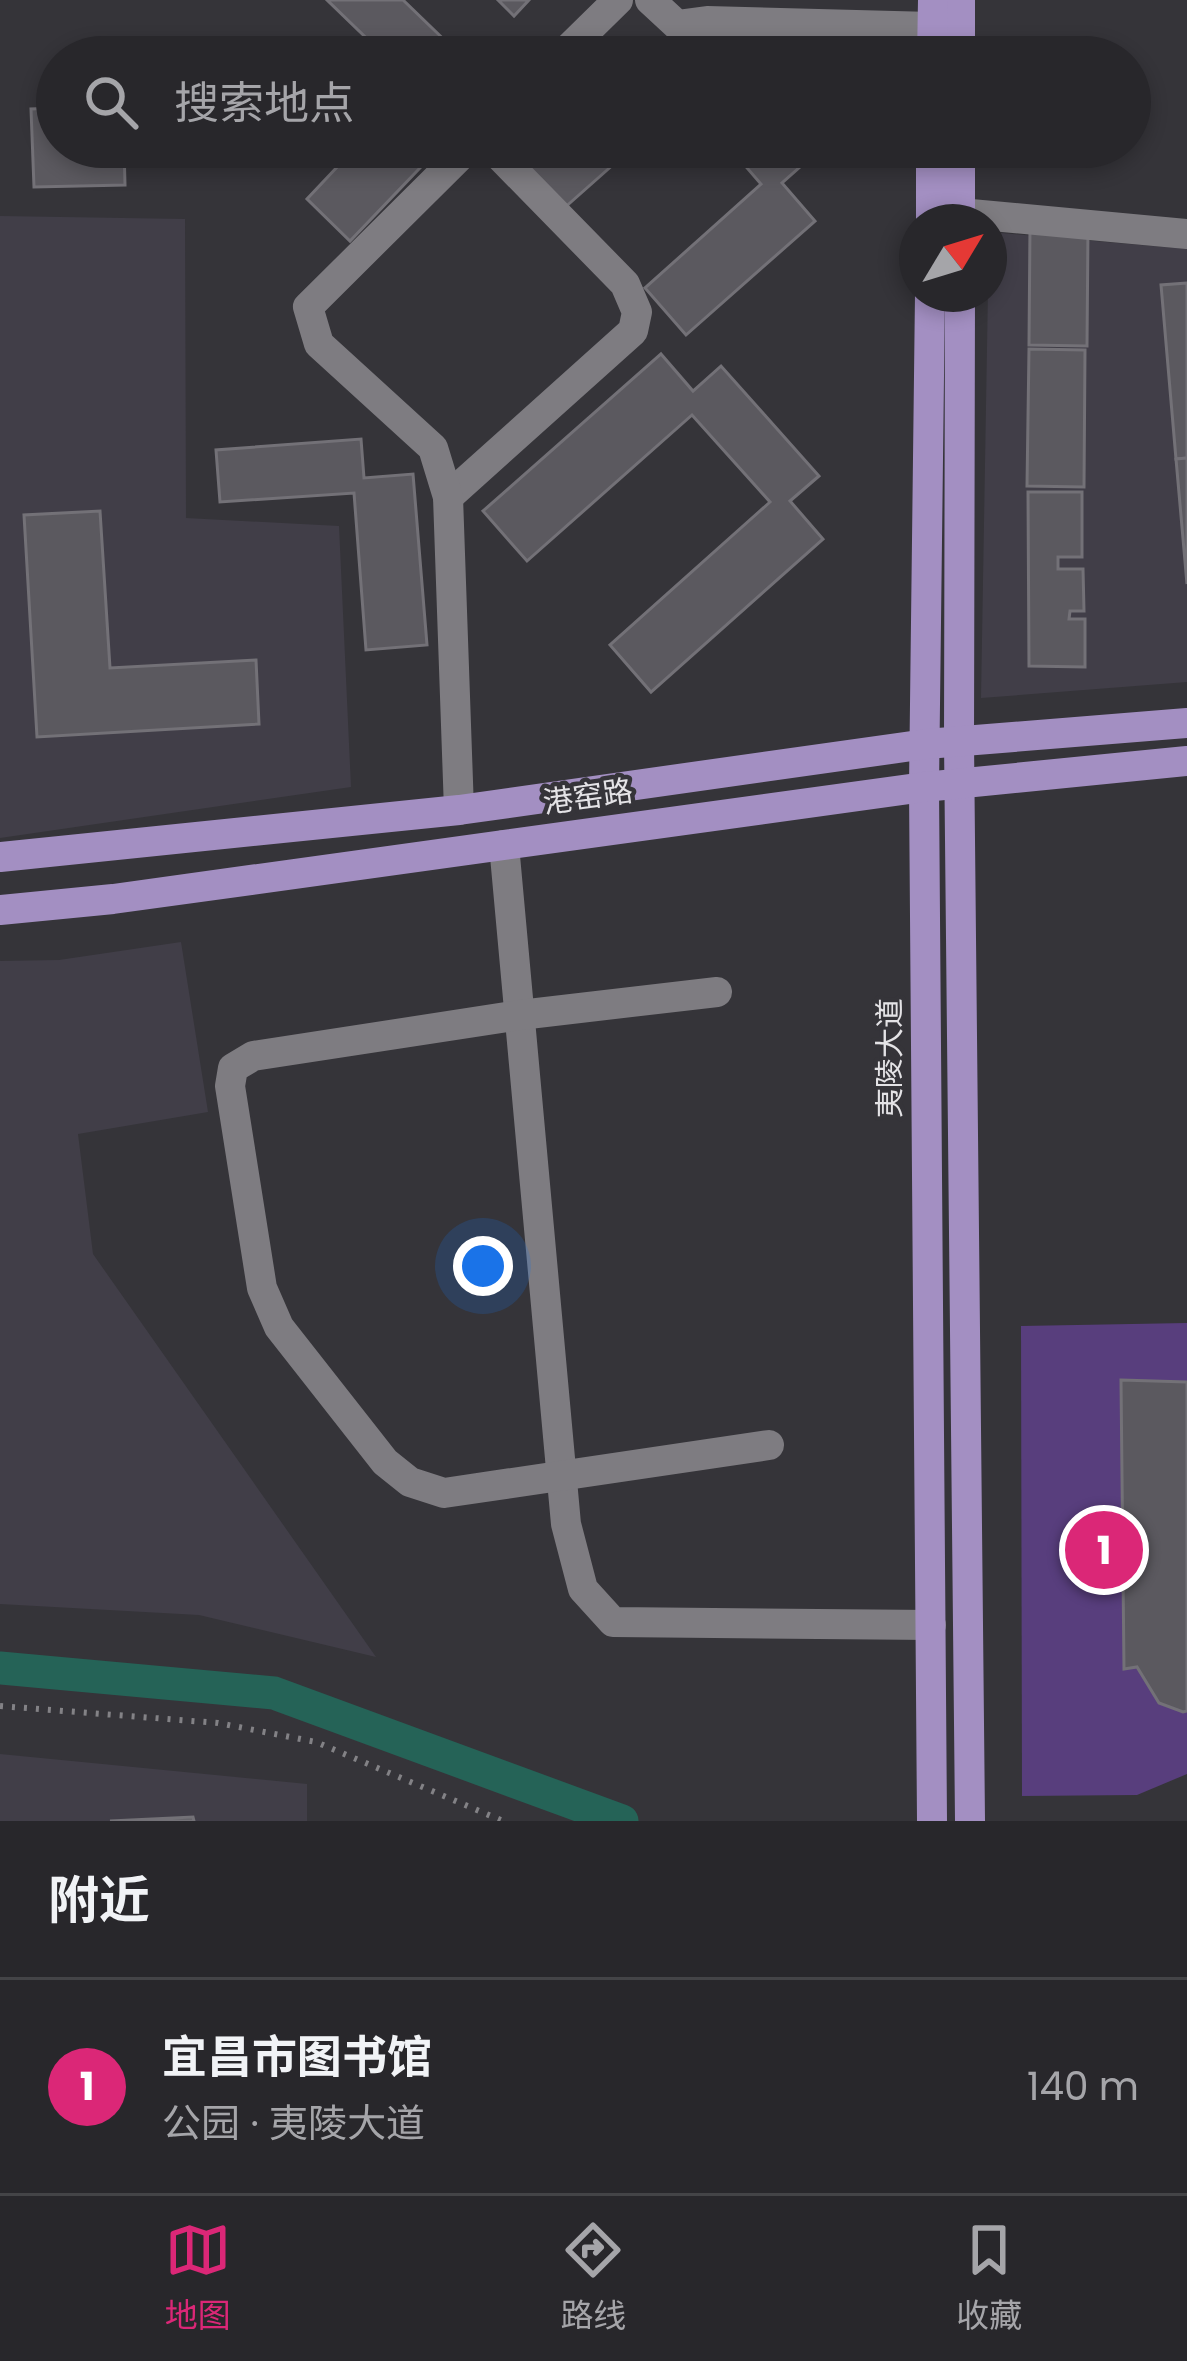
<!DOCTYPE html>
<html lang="zh">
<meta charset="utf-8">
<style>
:root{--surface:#28272b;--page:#302f33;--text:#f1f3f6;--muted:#a5a5a9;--line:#444447;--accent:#db2777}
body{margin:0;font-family:Poppins,"Noto Sans SC",sans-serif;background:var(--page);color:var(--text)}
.compass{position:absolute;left:899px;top:204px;width:108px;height:108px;border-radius:50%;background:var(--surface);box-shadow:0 6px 18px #0003;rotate:52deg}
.you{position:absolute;left:483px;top:1266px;width:42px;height:42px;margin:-30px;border:9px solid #fff;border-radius:50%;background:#1a73e8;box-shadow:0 0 0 18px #1a73e833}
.badge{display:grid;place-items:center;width:78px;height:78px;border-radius:50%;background:var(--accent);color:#fff;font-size:39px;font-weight:700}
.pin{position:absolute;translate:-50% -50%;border:6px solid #fff;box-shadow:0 3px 12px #0006}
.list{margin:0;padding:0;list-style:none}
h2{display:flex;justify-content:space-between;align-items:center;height:156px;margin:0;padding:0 48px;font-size:51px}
h2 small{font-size:39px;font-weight:400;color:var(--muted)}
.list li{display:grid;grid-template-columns:78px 1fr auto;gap:36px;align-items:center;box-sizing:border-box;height:216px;padding:0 48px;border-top:3px solid var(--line)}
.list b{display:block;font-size:45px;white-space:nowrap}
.list p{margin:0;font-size:39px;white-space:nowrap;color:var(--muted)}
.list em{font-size:39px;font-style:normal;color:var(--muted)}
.icon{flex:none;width:66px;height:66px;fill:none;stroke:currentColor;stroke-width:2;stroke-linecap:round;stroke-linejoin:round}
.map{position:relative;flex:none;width:1187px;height:1821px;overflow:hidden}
.search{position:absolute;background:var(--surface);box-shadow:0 6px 18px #0003;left:36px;right:36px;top:36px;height:132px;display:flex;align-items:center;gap:30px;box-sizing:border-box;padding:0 42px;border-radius:66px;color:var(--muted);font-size:45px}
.sheet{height:372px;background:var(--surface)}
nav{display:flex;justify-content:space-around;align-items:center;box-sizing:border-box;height:168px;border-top:3px solid var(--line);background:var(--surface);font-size:33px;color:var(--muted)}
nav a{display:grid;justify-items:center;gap:6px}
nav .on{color:var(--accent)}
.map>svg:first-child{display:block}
</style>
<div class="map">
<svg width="1187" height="1821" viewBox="0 0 1187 1821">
<rect width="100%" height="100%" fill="#353439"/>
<!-- built -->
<g fill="#413e48">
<polygon points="0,216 185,219 186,518 339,526 351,787 0,838"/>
<polygon points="989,232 1187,249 1187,682 981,698"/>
<polygon points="181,942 208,1112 78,1134 93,1254 376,1657 199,1615 0,1604 0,961 59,960"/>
<polygon points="0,1754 307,1784 307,1821 0,1821"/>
</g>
<!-- green -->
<polygon fill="#583e7d" points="1187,1323 1187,1774 1137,1795 1022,1796 1021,1326"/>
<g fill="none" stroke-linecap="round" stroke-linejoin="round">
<!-- canal -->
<polyline stroke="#256357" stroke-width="33" points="0,1668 274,1693 622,1821"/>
</g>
<!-- building -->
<g fill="#5b595f" stroke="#737177" stroke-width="3">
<polygon points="327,0 403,0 460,55 386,57"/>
<polygon points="498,0 529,0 514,16"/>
<polygon points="654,38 671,57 633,57"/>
<polygon points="57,108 57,147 124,147 125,185 34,187 31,109"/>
<polygon points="356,147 440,147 350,241 307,199"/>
<polygon points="531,147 633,147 562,210 517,159"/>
<polygon points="729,147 801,147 810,158 782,183 815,221 686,335 645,288 761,184"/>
<polygon points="1030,227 1088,228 1087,346 1029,345"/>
<polygon points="1187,283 1187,458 1176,459 1161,285"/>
<polygon points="1029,349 1085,350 1084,487 1027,486"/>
<polygon points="661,354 693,391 721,366 819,476 790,501 823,539 651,692 610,645 770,502 692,415 527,561 483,511"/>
<polygon points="361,439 364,478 413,474 427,645 366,650 354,493 220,502 216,450"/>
<polygon points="1187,458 1187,584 1176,459"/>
<polygon points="1028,492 1082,492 1082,557 1058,557 1058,569 1083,569 1084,611 1070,611 1069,619 1085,619 1085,667 1029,666"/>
<polygon points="100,511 110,668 256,660 259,724 37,737 24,515"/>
<polygon points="1121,1380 1187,1382 1187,1711 1183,1712 1159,1703 1137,1667 1124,1669"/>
<polygon points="193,1817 194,1821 110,1821"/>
</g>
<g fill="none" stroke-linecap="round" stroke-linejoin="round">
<!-- path -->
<polyline stroke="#838286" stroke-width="6" stroke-dasharray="3 9" stroke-linecap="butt" points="0,1706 218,1723 316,1742 503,1821"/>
<!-- minor -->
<g stroke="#7e7c81" stroke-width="30">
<polyline points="650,0 677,25 707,21 932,27"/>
<polyline points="560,57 618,0"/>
<polyline points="960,213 1187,234"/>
<polyline points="448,497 633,331 637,312 625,284 491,147"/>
<polyline points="459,810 448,497 433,448 319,344 308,307 469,147"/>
<polyline points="504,845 566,1524 583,1589 613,1622 931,1625"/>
<polyline points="717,992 520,1015 253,1056 233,1068 230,1086 262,1288 279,1327 385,1462 410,1482 444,1493 769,1445"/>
</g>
<!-- major -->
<g stroke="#a38fc2" stroke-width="30">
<polyline points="960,0 960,57"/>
<polyline points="932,57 933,0"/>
<polyline points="960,147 960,222"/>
<polyline points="931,222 931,147"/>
<polyline points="930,294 924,787 932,1821"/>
<polyline points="960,294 959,742 970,1821"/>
<polyline points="0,857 459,810 926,744 1187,723"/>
<polyline points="0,910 113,899 924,787 1187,761"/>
</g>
</g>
<g text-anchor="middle" stroke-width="9" stroke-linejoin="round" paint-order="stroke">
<!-- street labels -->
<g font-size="30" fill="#e4e3e6" stroke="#353439">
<text transform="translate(588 797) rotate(-8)" y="10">港窑路</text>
<text transform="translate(890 1058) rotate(-90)" y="10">夷陵大道</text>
</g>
</g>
</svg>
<svg class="compass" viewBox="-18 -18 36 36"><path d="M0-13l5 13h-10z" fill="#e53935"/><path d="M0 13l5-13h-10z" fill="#a5a5a9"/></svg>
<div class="you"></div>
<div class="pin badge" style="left:1104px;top:1550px">1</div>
<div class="search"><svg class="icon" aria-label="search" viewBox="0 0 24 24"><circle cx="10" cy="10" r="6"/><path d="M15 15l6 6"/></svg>搜索地点</div>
</div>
<section class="sheet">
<h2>附近<small></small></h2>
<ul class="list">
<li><span class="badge">1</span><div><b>宜昌市图书馆</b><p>公园 · 夷陵大道</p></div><em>140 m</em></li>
</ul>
</section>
<nav>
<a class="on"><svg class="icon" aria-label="map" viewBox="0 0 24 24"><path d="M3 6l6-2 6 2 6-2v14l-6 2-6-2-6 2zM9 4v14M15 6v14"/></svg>地图</a>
<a><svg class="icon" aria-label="directions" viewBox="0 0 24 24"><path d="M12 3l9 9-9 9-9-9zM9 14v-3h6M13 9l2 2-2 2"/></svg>路线</a>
<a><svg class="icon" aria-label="saved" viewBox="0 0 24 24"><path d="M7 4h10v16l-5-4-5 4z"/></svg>收藏</a>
</nav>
